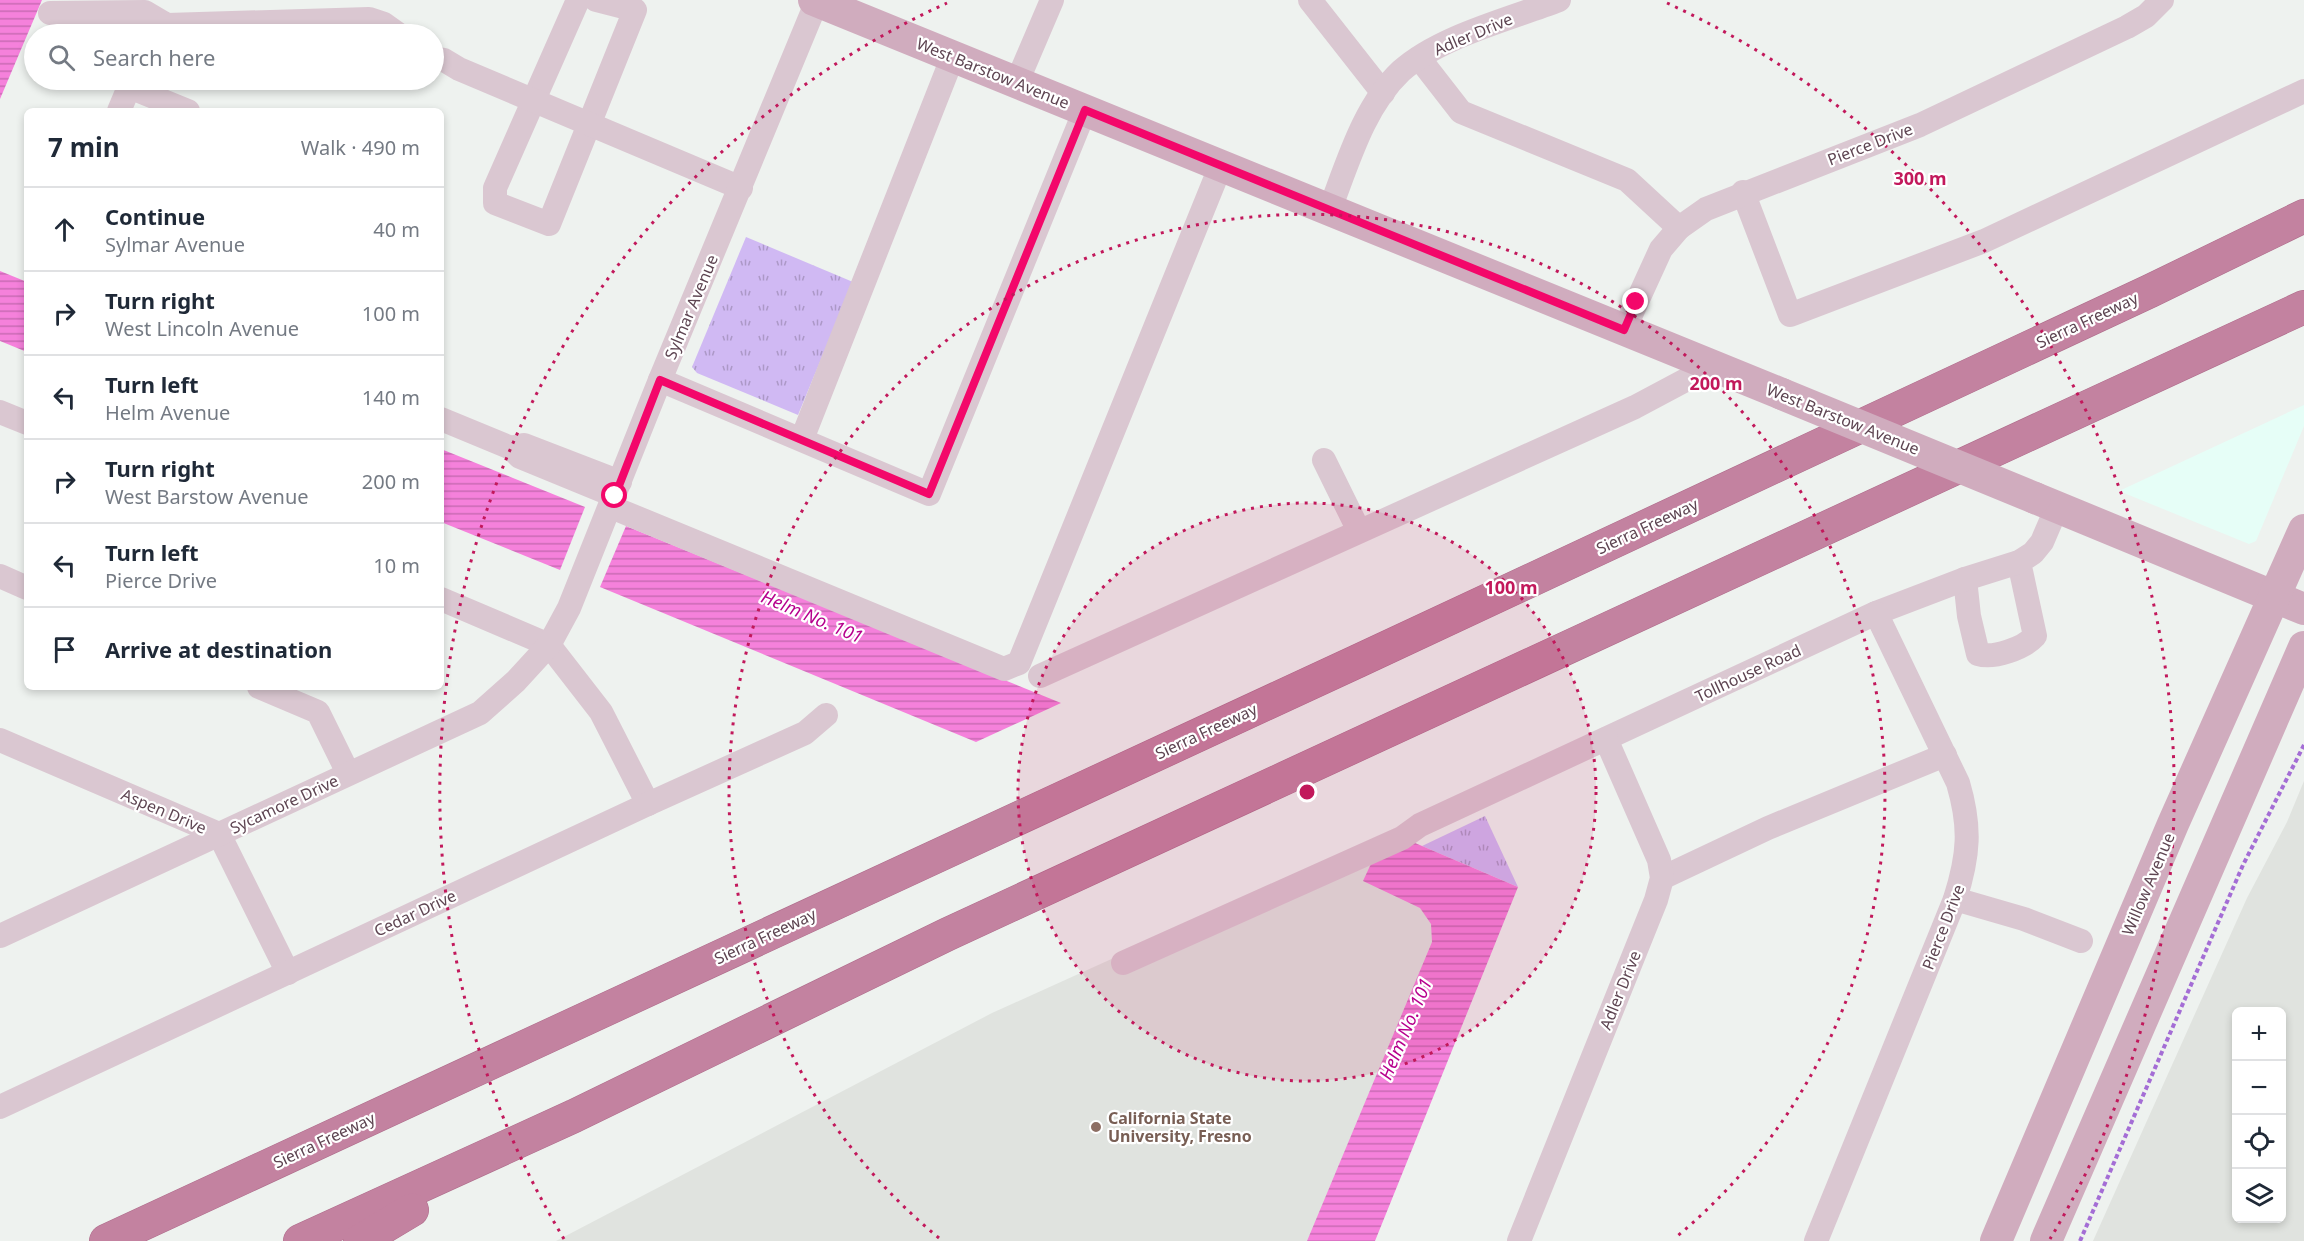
<!DOCTYPE html>
<meta charset="utf-8">
<style>
:root{--surface:#fff;--page:#f2f2f3;--text:#1f2937;--muted:#747a83;--line:#e0e1e3}
body{margin:0;font-family:"Noto Sans",sans-serif;background:var(--page);color:var(--text)}
.controls{position:absolute;right:18px;bottom:18px;display:grid;overflow:hidden;border-radius:9px;box-shadow:0 3px 9px #0003}
.controls button{width:54px;height:54px;display:grid;place-items:center;padding:0;border:0;border-bottom:2px solid var(--line);background:var(--surface);color:var(--text);font:30px sans-serif}
.stop{position:absolute;width:18px;height:18px;margin:-14px;border:4px solid #f3076a;border-radius:50%;background:#fff}
.stop.end{background:#f3076a;border-color:#fff;box-shadow:0 2px 6px #0008}
.list{margin:0;padding:0;list-style:none}
h2{display:flex;justify-content:space-between;align-items:center;height:78px;margin:0;padding:0 24px;font-size:26px}
h2 small{font-size:20px;font-weight:400;color:var(--muted)}
.list li{display:grid;grid-template-columns:39px 1fr auto;gap:18px;align-items:center;box-sizing:border-box;height:84px;padding:0 24px;border-top:2px solid var(--line)}
.list b{display:block;font-size:22px;white-space:nowrap}
.list p{margin:0;font-size:20px;white-space:nowrap;color:var(--muted)}
.list em{font-size:20px;font-style:normal;color:var(--muted)}
.icon{flex:none;width:33px;height:33px;fill:none;stroke:currentColor;stroke-width:2;stroke-linecap:round;stroke-linejoin:round}
.map{position:relative;flex:none;width:2304px;height:1241px;overflow:hidden}
.search{position:absolute;background:var(--surface);box-shadow:0 3px 9px #0003;left:24px;top:24px;width:420px;height:66px;display:flex;align-items:center;gap:15px;box-sizing:border-box;padding:0 21px;border-radius:33px;color:var(--muted);font-size:22px}
.panel{position:absolute;background:var(--surface);box-shadow:0 3px 9px #0003;left:24px;top:108px;width:420px;height:582px;border-radius:9px}
.map>svg:first-child{display:block}
</style>
<div class="map">
<svg width="2304" height="1241" viewBox="0 0 2304 1241">
<defs>
<pattern id="grass-tufts" width="24" height="20" patternUnits="userSpaceOnUse" patternTransform="scale(1.5)"><rect width="24" height="20" fill="#d0b9f3"/><path d="M3 7l-1-3M5 7V3M7 7l1-3M15 17l-1-3M17 17v-4M19 17l1-3" fill="none" stroke="#ac98c7"/></pattern>
<pattern id="water-rules" width="6" height="5" patternUnits="userSpaceOnUse" patternTransform="scale(1.5)"><rect width="6" height="5" fill="#f581db"/><path d="M0 2.5h6" fill="none" stroke="#ca6bb4"/></pattern>
</defs>
<rect width="100%" height="100%" fill="#eef2ef"/>
<!-- commercial -->
<polygon fill="#e6fef7" points="2304,405 2304,426 2256,541 2249,544 2119,491"/>
<!-- education -->
<g fill="#e0e3df" fill-rule="evenodd">
<path d="M2304,781V1241H2093L2247,898L2287,822ZM2236,1012H2282V1218H2236Z"/>
<polygon points="1390,833 1512,888 1373,1241 556,1241 992,1013"/>
</g>
<!-- grass -->
<g fill="url(#grass-tufts)">
<polygon points="746,237 853,282 798,415 697,373 692,367"/>
<polygon points="1485,816 1518,887 1422,846"/>
</g>
<!-- water -->
<g fill="url(#water-rules)">
<polygon points="0,0 42,0 0,99"/>
<polygon points="0,271 27,282 27,352 0,341"/>
<polygon points="441,449 585,507 560,570 441,522"/>
<polygon points="626,526 1061,703 976,742 600,587"/>
<polygon points="1394,834 1518,887 1375,1241 1307,1241 1432,942 1431,924 1420,908 1363,881 1382,840"/>
</g>
<g fill="none" stroke-linecap="round" stroke-linejoin="round">
<!-- highway casing -->
<g stroke="#ae6d8b" stroke-width="34">
<g id="highway">
<polyline points="106,1241 1358,661 2150,291 2304,216"/>
<polyline points="300,1241 574,1116 948,934 2304,307"/>
<polyline points="360,1241 412,1210"/>
</g>
</g>
<!-- path -->
<polyline stroke="#a46dd5" stroke-width="4" stroke-dasharray="4.5 3" stroke-linecap="butt" points="2080,1241 2243,865 2304,745"/>
<!-- minor -->
<g stroke="#dac7d1" stroke-width="24">
<polyline points="578,0 495,188 495,203 549,224 635,10 596,0"/>
<polyline points="1310,0 1383,93"/>
<polyline points="50,13 145,12 167,25 369,19 384,24 398,34"/>
<polyline points="434,58 444,60 459,69 741,188"/>
<polyline points="1419,58 1461,112 1627,180 1679,228"/>
<polyline points="1017,82 1052,0"/>
<polyline points="129,87 188,111"/>
<polyline points="119,111 132,80"/>
<polyline points="1743,192 1790,315 1984,241 2304,91"/>
<path d="M1330,209C1348,162 1364,106 1401,71C1440,36 1510,19 1559,0"/>
<polyline points="1624,330 1661,249 1679,228 1706,209 1920,125 2127,27 2146,16 2162,0"/>
<polyline points="660,380 929,494 1085,110"/>
<polyline points="0,412 27,423"/>
<polyline points="441,419 511,448"/>
<polyline points="802,439 953,56"/>
<polyline points="1324,460 1359,531"/>
<polyline points="615,496 520,457 511,448 524,445 620,482"/>
<polyline points="611,507 1004,669 1019,663 1221,165"/>
<polyline points="0,576 27,588"/>
<path d="M1965,579L1969,616L1978,654C1994,659 2024,648 2035,636L2019,562"/>
<polyline points="441,599 549,645 601,712 648,804"/>
<polyline points="1040,676 1635,407 1712,366"/>
<polyline points="259,687 318,712 348,773"/>
<polyline points="0,740 219,834 288,973"/>
<polyline points="1662,878 1768,828 1945,755"/>
<polyline points="1955,899 2024,919 2081,941"/>
<polyline points="0,936 480,713 516,681 549,645 569,608 660,380 817,1"/>
<polyline points="1123,963 1402,838 1420,825 1876,613 1965,579 2019,562 2033,553 2042,542 2057,507"/>
<polyline points="0,1107 648,804 805,733 826,715"/>
<polyline points="1519,1241 1656,900 1662,878 1659,860 1606,739"/>
<path d="M1816,1241L1955,899C1969,855 1971,827 1958,783L1876,613"/>
</g>
<!-- major -->
<g stroke="#d0acbe" stroke-width="32">
<polyline points="814,0 1782,394"/>
<polyline points="2035,498 2304,609"/>
<polyline points="1996,1241 2173,824 2304,530"/>
<polyline points="2046,1241 2304,647"/>
</g>
<!-- highway -->
<use href="#highway" stroke="#c382a0" stroke-width="33"/>
<!-- major-bridge -->
<polyline stroke="#d0acbe" stroke-width="32" points="1782,394 2035,498"/>
</g>
<g fill="none" stroke-linecap="round" stroke-linejoin="round">
<!-- route -->
<polyline stroke="#f3076a" stroke-width="8" points="615,496 660,380 929,494 1085,110 1624,330 1636,302"/>
</g>
<!-- distance rings -->
<circle cx="1307" cy="792" r="289" fill="#c2185b" fill-opacity=".12"/>
<g fill="none" stroke="#c2185b" stroke-width="3" stroke-dasharray="3 6">
<circle cx="1307" cy="792" r="289"/>
<path d="M939 1238A578 578 0 1 1 1675 1238"/>
<path d="M564 1239A867 867 0 0 1 947 3M1667 3A867 867 0 0 1 2050 1239"/>
</g>
<!-- markers -->
<circle fill="#8d6e63" stroke="#fff" stroke-width="2" cx="1096" cy="1127" r="6"/>
<g text-anchor="middle" stroke-width="4.5" stroke-linejoin="round" paint-order="stroke">
<!-- street labels -->
<g font-size="16" fill="#5e4552" stroke="#fff">
<text transform="translate(1473 34) rotate(-23)" y="6">Adler Drive</text>
<text transform="translate(993 73) rotate(22)" y="6">West Barstow Avenue</text>
<text transform="translate(1870 144) rotate(-21)" y="6">Pierce Drive</text>
<text transform="translate(691 307) rotate(-67)" y="6">Sylmar Avenue</text>
<text transform="translate(2087 320) rotate(-25)" y="6">Sierra Freeway</text>
<text transform="translate(1843 419) rotate(22)" y="6">West Barstow Avenue</text>
<text transform="translate(1647 526) rotate(-25)" y="6">Sierra Freeway</text>
<text transform="translate(1748 673) rotate(-25)" y="6">Tollhouse Road</text>
<text transform="translate(1206 731) rotate(-25)" y="6">Sierra Freeway</text>
<text transform="translate(284 804) rotate(-25)" y="6">Sycamore Drive</text>
<text transform="translate(164 811) rotate(23)" y="6">Aspen Drive</text>
<text transform="translate(2148 884) rotate(-67)" y="6">Willow Avenue</text>
<text transform="translate(415 913) rotate(-25)" y="6">Cedar Drive</text>
<text transform="translate(1943 927) rotate(-69)" y="6">Pierce Drive</text>
<text transform="translate(765 936) rotate(-25)" y="6">Sierra Freeway</text>
<text transform="translate(1620 990) rotate(-68)" y="6">Adler Drive</text>
<text transform="translate(324 1140) rotate(-25)" y="6">Sierra Freeway</text>
</g>
<!-- education labels -->
<g font-size="16" font-weight="bold" fill="#785e54" stroke="#fff" text-anchor="start">
<text x="1108" y="1124">California State<tspan x="1108" dy="18">University, Fresno</tspan></text>
</g>
<!-- water labels -->
<g font-size="18" font-style="italic" fill="#b6008d" stroke="#fff">
<text transform="translate(812 617) rotate(23)" y="6">Helm No. 101</text>
<text transform="translate(1406 1029) rotate(-67)" y="6">Helm No. 101</text>
</g>
</g>
<circle cx="1307" cy="792" r="9" fill="#c2185b" stroke="#fff" stroke-width="3"/>
<g font-size="18" text-anchor="middle" font-weight="bold" fill="#c2185b" stroke="#fff" stroke-width="4.5" stroke-linejoin="round" paint-order="stroke">
<text x="1920" y="185">300 m</text>
<text x="1716" y="390">200 m</text>
<text x="1511" y="594">100 m</text>
</g>
</svg>
<div class="controls">
<button>+</button>
<button>−</button>
<button><svg class="icon" aria-label="locate" viewBox="0 0 24 24"><circle cx="12" cy="12" r="6"/><path d="M12 2v4M12 18v4M2 12h4M18 12h4"/></svg></button>
<button><svg class="icon" aria-label="layers" viewBox="0 0 24 24"><path d="M12 4l9 5-9 5-9-5zM3 14l9 5 9-5"/></svg></button>
</div>
<div class="stop" style="left:615px;top:496px"></div>
<div class="stop end" style="left:1636px;top:302px"></div>
<div class="search"><svg class="icon" aria-label="search" viewBox="0 0 24 24"><circle cx="10" cy="10" r="6"/><path d="M15 15l6 6"/></svg>Search here</div>
<section class="panel">
<h2>7 min<small>Walk · 490 m</small></h2>
<ul class="list">
<li><svg class="icon" aria-label="ahead" viewBox="0 0 24 24"><path d="M12 20V5M6 11l6-6 6 6"/></svg><div><b>Continue</b><p>Sylmar Avenue</p></div><em>40 m</em></li>
<li><svg class="icon" aria-label="right" viewBox="0 0 24 24"><path d="M7 20v-9h11M14 6l5 5-5 5"/></svg><div><b>Turn right</b><p>West Lincoln Avenue</p></div><em>100 m</em></li>
<li><svg class="icon" aria-label="left" viewBox="0 0 24 24"><path d="M17 20v-9H6M10 6l-5 5 5 5"/></svg><div><b>Turn left</b><p>Helm Avenue</p></div><em>140 m</em></li>
<li><svg class="icon" aria-label="right" viewBox="0 0 24 24"><path d="M7 20v-9h11M14 6l5 5-5 5"/></svg><div><b>Turn right</b><p>West Barstow Avenue</p></div><em>200 m</em></li>
<li><svg class="icon" aria-label="left" viewBox="0 0 24 24"><path d="M17 20v-9H6M10 6l-5 5 5 5"/></svg><div><b>Turn left</b><p>Pierce Drive</p></div><em>10 m</em></li>
<li><svg class="icon" aria-label="arrive" viewBox="0 0 24 24"><path d="M6 21V4h12l-3 4 3 4H6"/></svg><div><b>Arrive at destination</b></div></li>
</ul>
</section>
</div>
